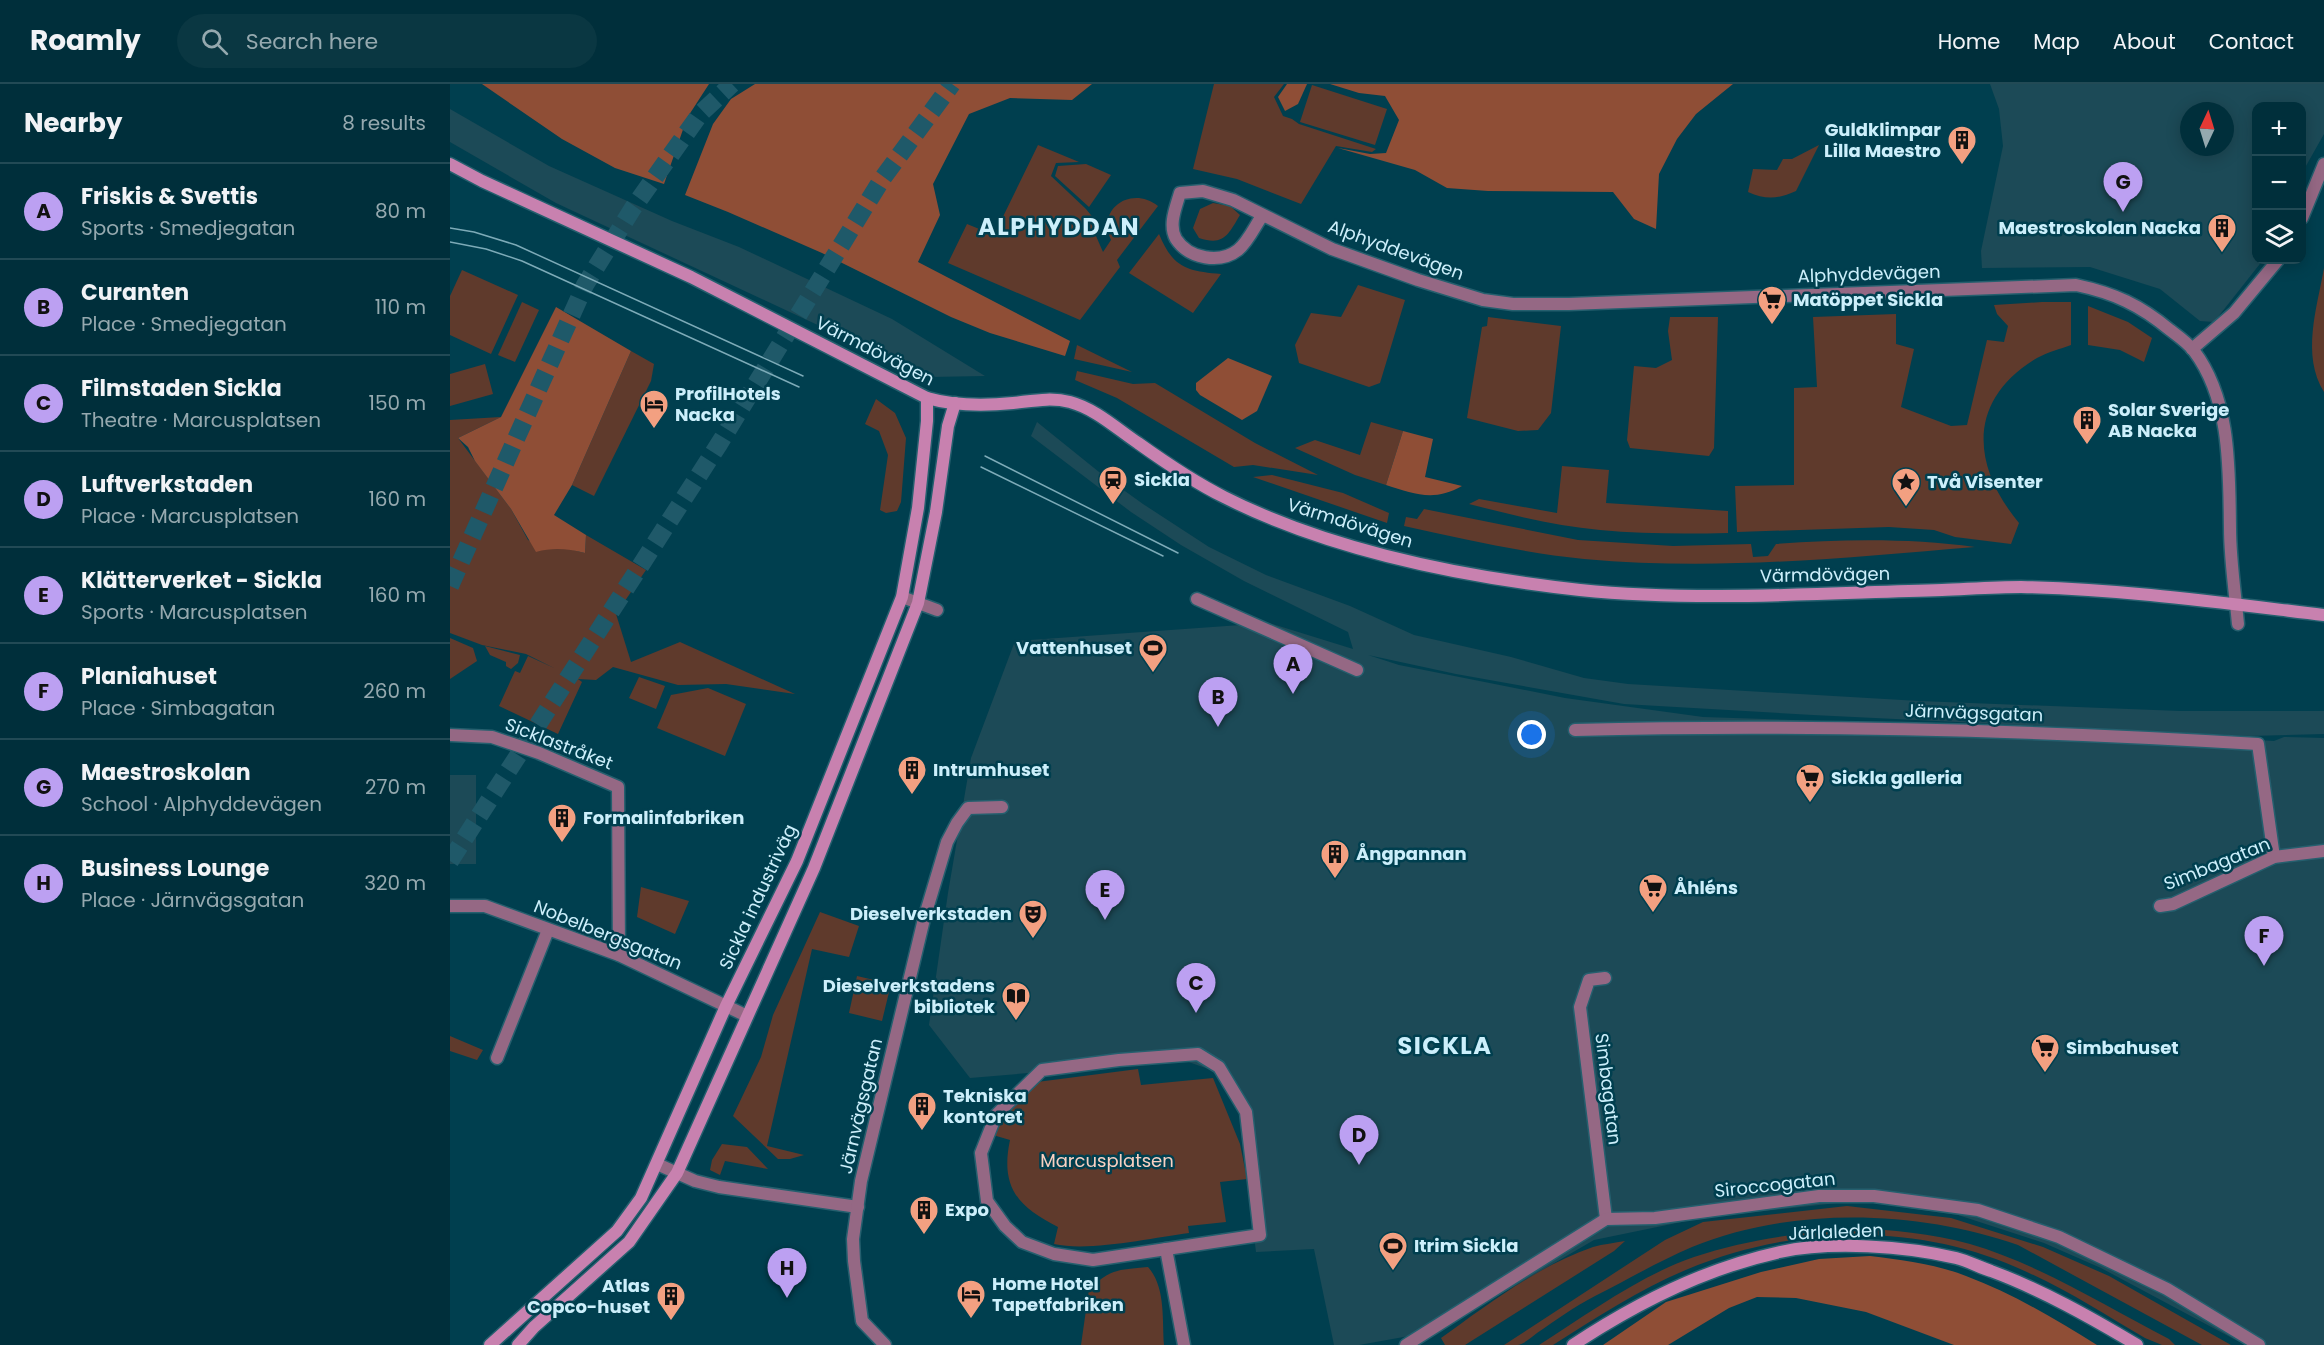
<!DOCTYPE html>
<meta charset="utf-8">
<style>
:root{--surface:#002f3b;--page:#0a3742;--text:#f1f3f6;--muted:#95a9af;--line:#224a55;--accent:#bca0f2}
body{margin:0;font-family:Poppins,sans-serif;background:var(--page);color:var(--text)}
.controls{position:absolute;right:18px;top:18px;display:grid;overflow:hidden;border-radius:12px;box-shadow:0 3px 15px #0003}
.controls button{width:54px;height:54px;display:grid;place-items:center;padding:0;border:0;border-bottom:2px solid var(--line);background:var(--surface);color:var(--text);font:30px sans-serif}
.compass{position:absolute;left:1730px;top:18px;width:54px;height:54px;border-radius:50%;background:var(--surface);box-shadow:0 3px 15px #0003;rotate:4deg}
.you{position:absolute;left:1082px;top:651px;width:21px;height:21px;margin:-15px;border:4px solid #fff;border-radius:50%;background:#1a73e8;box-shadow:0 0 0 9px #1a73e833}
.badge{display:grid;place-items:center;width:39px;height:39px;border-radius:50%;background:var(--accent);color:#111;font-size:20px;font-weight:700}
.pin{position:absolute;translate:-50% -50px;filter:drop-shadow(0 2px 3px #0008)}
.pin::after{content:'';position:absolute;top:32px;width:21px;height:18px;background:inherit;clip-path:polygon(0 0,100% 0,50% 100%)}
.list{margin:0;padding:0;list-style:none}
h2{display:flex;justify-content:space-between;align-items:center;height:78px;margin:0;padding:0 24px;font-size:26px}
h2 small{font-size:20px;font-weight:400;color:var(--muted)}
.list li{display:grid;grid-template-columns:39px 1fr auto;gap:18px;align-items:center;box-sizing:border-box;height:96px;padding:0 24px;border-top:2px solid var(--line)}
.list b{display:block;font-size:22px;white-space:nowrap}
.list p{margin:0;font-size:20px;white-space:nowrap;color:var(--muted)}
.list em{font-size:20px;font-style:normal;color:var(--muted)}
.icon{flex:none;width:33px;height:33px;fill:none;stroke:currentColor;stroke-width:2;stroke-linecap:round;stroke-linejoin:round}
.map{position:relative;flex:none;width:1874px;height:1261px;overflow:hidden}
header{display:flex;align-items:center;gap:36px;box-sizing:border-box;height:84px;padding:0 30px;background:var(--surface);border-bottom:2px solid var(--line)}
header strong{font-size:28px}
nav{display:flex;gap:33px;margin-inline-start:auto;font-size:21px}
.search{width:420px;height:54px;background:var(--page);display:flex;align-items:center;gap:15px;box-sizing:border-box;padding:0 21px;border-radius:33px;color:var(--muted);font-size:22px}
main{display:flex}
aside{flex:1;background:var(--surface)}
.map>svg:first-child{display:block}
</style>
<header>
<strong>Roamly</strong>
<div class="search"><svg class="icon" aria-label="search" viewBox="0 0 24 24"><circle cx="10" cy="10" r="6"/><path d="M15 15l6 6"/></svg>Search here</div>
<nav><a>Home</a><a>Map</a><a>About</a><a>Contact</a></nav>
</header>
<main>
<aside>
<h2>Nearby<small>8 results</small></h2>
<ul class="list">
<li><span class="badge">A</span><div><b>Friskis &amp; Svettis</b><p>Sports · Smedjegatan</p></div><em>80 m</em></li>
<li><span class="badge">B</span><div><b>Curanten</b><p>Place · Smedjegatan</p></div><em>110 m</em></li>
<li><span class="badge">C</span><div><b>Filmstaden Sickla</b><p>Theatre · Marcusplatsen</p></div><em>150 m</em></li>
<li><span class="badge">D</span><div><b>Luftverkstaden</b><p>Place · Marcusplatsen</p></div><em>160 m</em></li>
<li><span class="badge">E</span><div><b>Klätterverket - Sickla</b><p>Sports · Marcusplatsen</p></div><em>160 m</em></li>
<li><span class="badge">F</span><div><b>Planiahuset</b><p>Place · Simbagatan</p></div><em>260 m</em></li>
<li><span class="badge">G</span><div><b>Maestroskolan</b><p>School · Alphyddevägen</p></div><em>270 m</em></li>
<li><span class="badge">H</span><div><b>Business Lounge</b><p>Place · Järnvägsgatan</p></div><em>320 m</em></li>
</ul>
</aside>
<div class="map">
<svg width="1874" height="1261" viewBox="0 0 1874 1261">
<rect width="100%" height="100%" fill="#003f4f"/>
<!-- built -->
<g fill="#1c4a57" fill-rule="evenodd">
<path d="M1540,0H1874V50L1852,89V22H1806V176H1813L1764,238L1750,237L1710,205L1640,183L1532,184L1531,167L1553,62L1549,25ZM1739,27H1775V63H1739Z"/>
<polygon points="0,25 99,82 222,137 289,163 442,235 535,292 479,293 106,119 0,58"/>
<polygon points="587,338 654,392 693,420 759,463 816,491 900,522 964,551 1061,573 1134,594 1178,600 1469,617 1730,627 1874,627 1874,650 1799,652 1363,631 1174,620 1006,590 918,571 949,581 1115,614 1253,633 1581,644 1824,657 1834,653 1874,654 1874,1261 1795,1261 1651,1184 1594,1159 1508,1131 1423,1119 1396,1118 1251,1134 1144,1156 987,1247 909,1261 884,1261 864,1165 806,1168 789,1027 764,987 733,976 520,994 479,941 498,809 521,674 565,557 819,539 903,565 898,548 794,497 731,461 681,428 581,352"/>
<rect x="0" y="691" width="26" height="89"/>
</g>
<!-- green -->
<g fill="#5f3a2c">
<polygon points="764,0 834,0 824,13 833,32 842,35 849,40 926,65 922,68 886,62 851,120 787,95 743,85"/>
<polygon points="862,1 937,25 925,61 850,38"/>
<path d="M588,61L629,78L606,79L601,92L636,125L645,136L646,152L653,168L661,156C646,124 682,101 708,122L667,176L670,183L630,236L498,179L517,140L544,151Z"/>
<path d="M1369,61L1346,107C1328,115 1316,116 1298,108L1303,85L1327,86L1333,75H1342Z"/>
<polygon points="636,80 661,91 639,123 605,92 608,82"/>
<path d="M763,119L780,122L790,131C778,151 774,162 749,154L743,144L750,125Z"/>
<path d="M709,150C723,184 737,187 771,190L743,229L679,189Z"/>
<path d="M1874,184V308C1851,271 1867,224 1874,184Z"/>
<polygon points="12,186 68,211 41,270 0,251 0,212"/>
<polygon points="908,201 955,216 930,299 919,303 849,279 845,261 861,229 891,233"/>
<polygon points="72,218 89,226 65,278 48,271"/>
<path d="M1592,218H1621V261C1610,265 1598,268 1587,274C1517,316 1521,381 1569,439L1561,460L1505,453L1484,446L1439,443L1287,448L1285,402L1344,401V304L1367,303L1363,233L1446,230V260L1464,265L1451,323L1501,342L1517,341L1537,256L1554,258L1558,242L1547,230L1544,221Z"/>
<polygon points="1638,222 1678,238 1702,254 1694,278 1670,266 1638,261"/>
<polygon points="1038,233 1111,242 1101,329 1088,346 1068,347 1017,334 1032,243 1037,242"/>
<polygon points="1220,233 1268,233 1264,364 1259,372 1180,364 1177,356 1184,282 1206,284 1222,276 1218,247"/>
<polygon points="627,261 682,288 624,275"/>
<polygon points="181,267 204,280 201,297 144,412 122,401"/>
<polygon points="35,280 43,310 0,322 0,290"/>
<polygon points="627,287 683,300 705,299 805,359 868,391 803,381 784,383 667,314 625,296"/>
<polygon points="426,315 445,329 456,354 451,418 447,427 436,429 430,426 438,371 429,347 415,340"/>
<polygon points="51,333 8,354 61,425 78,456 99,465 115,464 135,469 136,451 196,486 166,530 181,578 230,558 345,610 276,600 228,601 163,583 146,596 128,595 132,598 108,650 49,622 65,587 70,589 78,572 104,584 76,570 32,561 0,549 0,336"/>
<polygon points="921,338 953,347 936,401 905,391 845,364 865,356 910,371"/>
<path d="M1112,382L1159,386L1156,419L1278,427V449C1235,450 1192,450 1150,446C1105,442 1062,431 1019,420L1029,415L1107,429Z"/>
<polygon points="822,391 893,409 939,429 937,439 803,393"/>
<path d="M974,425L1128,456L1223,462L1301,460L1303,473L1318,472L1326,460C1392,455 1460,454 1525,463C1393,474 1267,487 1134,475C1073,469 1014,455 954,442L956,433L967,435Z"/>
<polygon points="0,554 23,564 27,577 0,595"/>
<polygon points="35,562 70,571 68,579 61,585 56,582 56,578 40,571"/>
<polygon points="189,593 215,602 206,625 179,614"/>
<polygon points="258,604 296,620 275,672 207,644 221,611"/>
<polygon points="191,803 239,817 225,850 187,833"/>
<polygon points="370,828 409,842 399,873 362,865 317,1062 354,1071 340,1075 328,1075 283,1032 311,973 323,931"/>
<polygon points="407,892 441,900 432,937 399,929"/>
<polygon points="0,952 33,966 27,976 0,967"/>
<path d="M688,985L691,1001L763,994L790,1060L797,1095L770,1098L776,1138L738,1142L739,1149C701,1154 639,1168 604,1160L608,1143C568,1123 550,1103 560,1056L543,1051L557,1030L587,998Z"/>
<polygon points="272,1060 297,1063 318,1085 275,1077 270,1091 260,1086 262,1076"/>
<path d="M1397,1122L1501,1134L1593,1163L1659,1192L1781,1261H1752L1568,1161C1468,1126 1341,1122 1242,1163C1209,1177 1177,1196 1145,1212C1124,1223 1106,1236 1087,1249C1082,1253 1074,1260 1068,1261C1064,1261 1058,1261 1054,1261L1215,1156L1253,1138Z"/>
<path d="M1402,1144C1442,1146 1481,1149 1520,1160C1589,1180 1655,1222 1719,1255L1725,1261H1712L1695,1254C1657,1232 1619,1207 1579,1189C1473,1138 1346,1140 1238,1185C1190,1205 1147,1233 1103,1261H1089C1136,1231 1191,1191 1244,1173C1295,1156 1349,1149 1402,1144Z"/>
<path d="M1175,1157L1164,1167L1015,1261H995L991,1254C1038,1220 1088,1182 1143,1163C1153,1160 1165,1159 1175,1157Z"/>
<path d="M698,1183C716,1203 712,1236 714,1261H631L639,1205C662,1184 669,1186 698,1183Z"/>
</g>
<!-- forest -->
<g fill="#8f4e36">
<polygon points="32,0 259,0 237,34 214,100 165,84 112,55"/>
<polygon points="305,0 642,0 622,16 560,14 519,30 483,100 490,131 468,178 620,257 615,272 540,249 501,233 372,169 278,128 235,111 263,40 281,15"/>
<polygon points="837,0 857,0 848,20 835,27 828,13"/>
<polygon points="880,0 1283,0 1246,30 1227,55 1209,90 1206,145 1184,135 1163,108 1038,107 997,104 965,86 888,64 920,70 936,69 949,36 935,12 909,9"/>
<path d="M106,223L181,267L122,401L104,431L136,451L135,469C118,465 104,463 86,468L61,425L25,377L18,363L8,354L51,333Z"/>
<polygon points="778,274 822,292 807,327 792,336 750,311 746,306 746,299"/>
<path d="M953,347L983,355L975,393L1012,402C984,418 964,410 936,401Z"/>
<path d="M1420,1172C1452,1176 1486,1180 1516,1192C1562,1209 1605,1235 1647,1261H1504L1416,1228L1346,1214L1307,1213L1279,1224L1218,1261H1153L1216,1218L1311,1188L1369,1175Z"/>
</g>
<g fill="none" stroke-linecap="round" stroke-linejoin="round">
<!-- highway-tunnel -->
<g stroke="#1f5969" stroke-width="18" stroke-dasharray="18 9" stroke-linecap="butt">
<polyline points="0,502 135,201 183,124 250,30 282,0"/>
<polyline points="0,777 269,360 432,95 502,0"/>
</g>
<!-- street casing -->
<g stroke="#255f6e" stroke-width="15">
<g id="street">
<path d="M812,132C805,142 798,158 788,166C770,180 739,175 726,155C718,141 726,123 730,109L753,107L783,116L882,165L968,196L1033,216L1063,220H1119L1626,201C1664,209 1690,221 1720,246C1728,252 1738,259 1744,267C1781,316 1779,385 1780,444C1780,475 1785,508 1788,540"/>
<polyline points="1852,134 1874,80"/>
<polyline points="1742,265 1784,229 1828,176"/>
<polyline points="452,513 487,526"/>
<polyline points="747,515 907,586"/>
<path d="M1125,646C1353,640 1580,646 1808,660L1824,773"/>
<polyline points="0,651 42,653 89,669 168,703 169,871"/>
<polyline points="0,822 35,822 169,871 297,932"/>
<polyline points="1710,822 1723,820 1824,773 1874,767"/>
<polyline points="1155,894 1139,896 1130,923 1156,1135"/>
<polygon points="748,970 769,983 796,1028 810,1151 643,1176 604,1170 572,1158 555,1142 537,1117 531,1069 546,1031 592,986 669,976"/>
<polyline points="47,974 98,846"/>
<polyline points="207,1080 245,1097 269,1103 408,1123"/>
<polyline points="716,1165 734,1261"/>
<polyline points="435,1261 412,1237 404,1177 403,1155 411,1097 474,835 497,758 507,739 518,724 552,723"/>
<polyline points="956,1261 1156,1135 1205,1134 1369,1112 1424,1112 1528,1126 1609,1153 1717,1205 1809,1261"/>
</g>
</g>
<!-- secondary casing -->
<g stroke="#255f6e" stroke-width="15">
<g id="secondary">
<path d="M0,80L32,97L241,193L477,314C505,322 534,322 563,319C582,317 601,313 620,318C646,325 667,345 688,359C716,379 744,398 774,413C879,466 1013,493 1130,506C1249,518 1372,509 1492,506C1518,505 1545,503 1571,503C1673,505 1773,519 1874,531"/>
<polyline points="40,1261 167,1147 191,1114 276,922 347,777 452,513 468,424 477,337 477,314"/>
<polyline points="68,1261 84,1243 179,1158 227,1089 364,784 468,519 486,428 498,342 505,319"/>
<path d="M1123,1261C1185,1220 1256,1184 1330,1168C1381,1157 1455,1162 1506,1174C1518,1177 1529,1183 1541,1187C1592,1206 1640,1233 1687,1261"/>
</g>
</g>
<!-- street -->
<use href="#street" stroke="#956884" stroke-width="12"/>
<!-- secondary -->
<use href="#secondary" stroke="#c881af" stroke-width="12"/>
<!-- tram -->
<g stroke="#7dabb8" stroke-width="1.5">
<polyline points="0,144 24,148 66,161 353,292"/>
<polyline points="0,158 36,165 72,177 349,303"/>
<polyline points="535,372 728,469"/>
<polyline points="531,383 713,472"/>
</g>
</g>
<!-- icons -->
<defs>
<g id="building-pin" transform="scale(1.5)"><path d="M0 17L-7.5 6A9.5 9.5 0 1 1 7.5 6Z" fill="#f3a081" stroke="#003f4f"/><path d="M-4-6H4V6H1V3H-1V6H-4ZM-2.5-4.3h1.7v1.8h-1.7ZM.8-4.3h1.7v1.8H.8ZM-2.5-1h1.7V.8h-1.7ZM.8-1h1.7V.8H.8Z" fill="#111"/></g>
<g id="supermarket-pin" transform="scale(1.5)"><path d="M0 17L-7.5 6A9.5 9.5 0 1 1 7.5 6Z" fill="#f3a081" stroke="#003f4f"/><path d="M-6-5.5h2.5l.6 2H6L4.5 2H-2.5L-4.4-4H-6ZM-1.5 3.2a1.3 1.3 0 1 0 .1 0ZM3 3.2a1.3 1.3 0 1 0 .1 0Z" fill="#111"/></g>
<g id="hotel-pin" transform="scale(1.5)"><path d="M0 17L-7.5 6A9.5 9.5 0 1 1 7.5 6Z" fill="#f3a081" stroke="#003f4f"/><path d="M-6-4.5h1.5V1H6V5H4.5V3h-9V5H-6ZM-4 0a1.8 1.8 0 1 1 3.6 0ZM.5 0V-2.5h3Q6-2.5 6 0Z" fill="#111"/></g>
<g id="station-pin" transform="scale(1.5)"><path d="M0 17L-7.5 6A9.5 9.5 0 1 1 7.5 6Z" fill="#f3a081" stroke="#003f4f"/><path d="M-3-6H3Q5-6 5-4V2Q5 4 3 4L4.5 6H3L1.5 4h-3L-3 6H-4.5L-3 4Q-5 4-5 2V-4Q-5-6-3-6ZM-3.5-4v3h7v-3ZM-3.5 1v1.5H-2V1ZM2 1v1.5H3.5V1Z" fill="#111"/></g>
<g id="sight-pin" transform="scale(1.5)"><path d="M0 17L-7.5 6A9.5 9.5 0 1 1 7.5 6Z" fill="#f3a081" stroke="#003f4f"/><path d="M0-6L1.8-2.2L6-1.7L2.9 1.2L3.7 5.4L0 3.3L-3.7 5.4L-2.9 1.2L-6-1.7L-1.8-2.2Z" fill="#111"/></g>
<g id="stadium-pin" transform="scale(1.5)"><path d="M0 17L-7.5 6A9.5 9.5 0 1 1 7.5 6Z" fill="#f3a081" stroke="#003f4f"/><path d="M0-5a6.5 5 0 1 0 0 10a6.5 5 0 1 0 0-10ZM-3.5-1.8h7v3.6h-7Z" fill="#111"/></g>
<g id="theatre-pin" transform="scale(1.5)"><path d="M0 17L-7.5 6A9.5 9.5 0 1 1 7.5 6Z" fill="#f3a081" stroke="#003f4f"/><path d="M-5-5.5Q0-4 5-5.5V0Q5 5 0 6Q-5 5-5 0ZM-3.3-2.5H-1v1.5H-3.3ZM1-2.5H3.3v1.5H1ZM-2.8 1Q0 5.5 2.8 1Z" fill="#111"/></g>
<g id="library-pin" transform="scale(1.5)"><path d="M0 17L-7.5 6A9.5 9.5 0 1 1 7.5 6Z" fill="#f3a081" stroke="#003f4f"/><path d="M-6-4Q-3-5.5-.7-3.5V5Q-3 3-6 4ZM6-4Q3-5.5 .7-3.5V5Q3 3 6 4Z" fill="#111"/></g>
</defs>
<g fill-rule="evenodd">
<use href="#building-pin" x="1512" y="56"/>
<use href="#building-pin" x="1772" y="144"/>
<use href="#supermarket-pin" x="1322" y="216"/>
<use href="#hotel-pin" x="204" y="320"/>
<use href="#building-pin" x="1637" y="336"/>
<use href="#station-pin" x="663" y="396"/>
<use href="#sight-pin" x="1456" y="398"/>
<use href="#stadium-pin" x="703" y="564"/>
<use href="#building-pin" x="462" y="686"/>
<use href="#supermarket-pin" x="1360" y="694"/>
<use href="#building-pin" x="112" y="734"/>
<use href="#building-pin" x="885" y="770"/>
<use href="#supermarket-pin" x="1203" y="804"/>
<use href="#theatre-pin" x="583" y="830"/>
<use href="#library-pin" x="566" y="912"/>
<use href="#supermarket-pin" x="1595" y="964"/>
<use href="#building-pin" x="472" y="1022"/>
<use href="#building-pin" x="474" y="1126"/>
<use href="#stadium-pin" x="943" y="1162"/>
<use href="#hotel-pin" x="521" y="1210"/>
<use href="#building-pin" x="221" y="1212"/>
</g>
<g text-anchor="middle" stroke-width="5" stroke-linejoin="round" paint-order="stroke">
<!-- poi labels -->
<g font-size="18" font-weight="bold" fill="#cceffb" stroke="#003f4f" text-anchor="start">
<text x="1491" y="52" text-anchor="end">Guldklimpar<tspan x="1491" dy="21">Lilla Maestro</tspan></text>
<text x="1751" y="150" text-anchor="end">Maestroskolan Nacka</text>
<text x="1343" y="222">Matöppet Sickla</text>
<text x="225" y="316">ProfilHotels<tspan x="225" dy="21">Nacka</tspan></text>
<text x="1658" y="332">Solar Sverige<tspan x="1658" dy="21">AB Nacka</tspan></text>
<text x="684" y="402">Sickla</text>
<text x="1477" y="404">Två Visenter</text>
<text x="682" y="570" text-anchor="end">Vattenhuset</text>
<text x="483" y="692">Intrumhuset</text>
<text x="1381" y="700">Sickla galleria</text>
<text x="133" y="740">Formalinfabriken</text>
<text x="906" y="776">Ångpannan</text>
<text x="1224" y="810">Åhléns</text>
<text x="562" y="836" text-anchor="end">Dieselverkstaden</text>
<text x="545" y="908" text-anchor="end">Dieselverkstadens<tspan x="545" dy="21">bibliotek</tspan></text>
<text x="1616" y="970">Simbahuset</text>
<text x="493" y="1018">Tekniska<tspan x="493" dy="21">kontoret</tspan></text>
<text x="495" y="1132">Expo</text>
<text x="964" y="1168">Itrim Sickla</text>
<text x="542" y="1206">Home Hotel<tspan x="542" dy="21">Tapetfabriken</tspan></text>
<text x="200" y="1208" text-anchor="end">Atlas<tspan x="200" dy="21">Copco-huset</tspan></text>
</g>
<!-- street labels -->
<g font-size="18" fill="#cceffb" stroke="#003f4f">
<text transform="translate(946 166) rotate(20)" y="6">Alphyddevägen</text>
<text transform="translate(1419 190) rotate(-2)" y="6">Alphyddevägen</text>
<text transform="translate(425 267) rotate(27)" y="6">Värmdövägen</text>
<text transform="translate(900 439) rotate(17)" y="6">Värmdövägen</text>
<text transform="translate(1375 491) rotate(-1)" y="6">Värmdövägen</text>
<text transform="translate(1524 629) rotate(2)" y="6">Järnvägsgatan</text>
<text transform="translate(109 660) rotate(21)" y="6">Sicklastråket</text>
<text transform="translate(1767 780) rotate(-22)" y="6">Simbagatan</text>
<text transform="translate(308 813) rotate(-65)" y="6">Sickla industriväg</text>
<text transform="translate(158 851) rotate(22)" y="6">Nobelbergsgatan</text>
<text transform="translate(1158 1005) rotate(83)" y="6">Simbagatan</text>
<text transform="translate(411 1022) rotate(-77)" y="6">Järnvägsgatan</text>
<text transform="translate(1325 1101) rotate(-6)" y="6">Siroccogatan</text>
<text transform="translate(1386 1148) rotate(-2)" y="6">Järlaleden</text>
</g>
<!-- park labels -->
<g font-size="18" fill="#fad1c2" stroke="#003f4f">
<text x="657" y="1083">Marcusplatsen</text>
</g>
<!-- district labels -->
<g font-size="24" font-weight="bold" letter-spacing="1.5" fill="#cceffb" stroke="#003f4f">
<text x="609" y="151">ALPHYDDAN</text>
<text x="995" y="970">SICKLA</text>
</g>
</g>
</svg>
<div class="controls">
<button>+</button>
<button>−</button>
<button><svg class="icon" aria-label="layers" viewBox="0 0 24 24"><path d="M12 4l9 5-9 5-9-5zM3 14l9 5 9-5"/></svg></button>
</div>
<svg class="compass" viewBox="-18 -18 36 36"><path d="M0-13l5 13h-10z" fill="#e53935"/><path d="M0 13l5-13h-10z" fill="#95a9af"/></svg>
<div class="you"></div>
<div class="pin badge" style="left:843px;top:610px">A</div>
<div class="pin badge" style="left:768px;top:643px">B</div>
<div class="pin badge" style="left:746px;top:929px">C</div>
<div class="pin badge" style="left:909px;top:1081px">D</div>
<div class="pin badge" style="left:655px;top:836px">E</div>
<div class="pin badge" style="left:1814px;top:882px">F</div>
<div class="pin badge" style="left:1673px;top:128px">G</div>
<div class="pin badge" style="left:337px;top:1214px">H</div>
</div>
</main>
